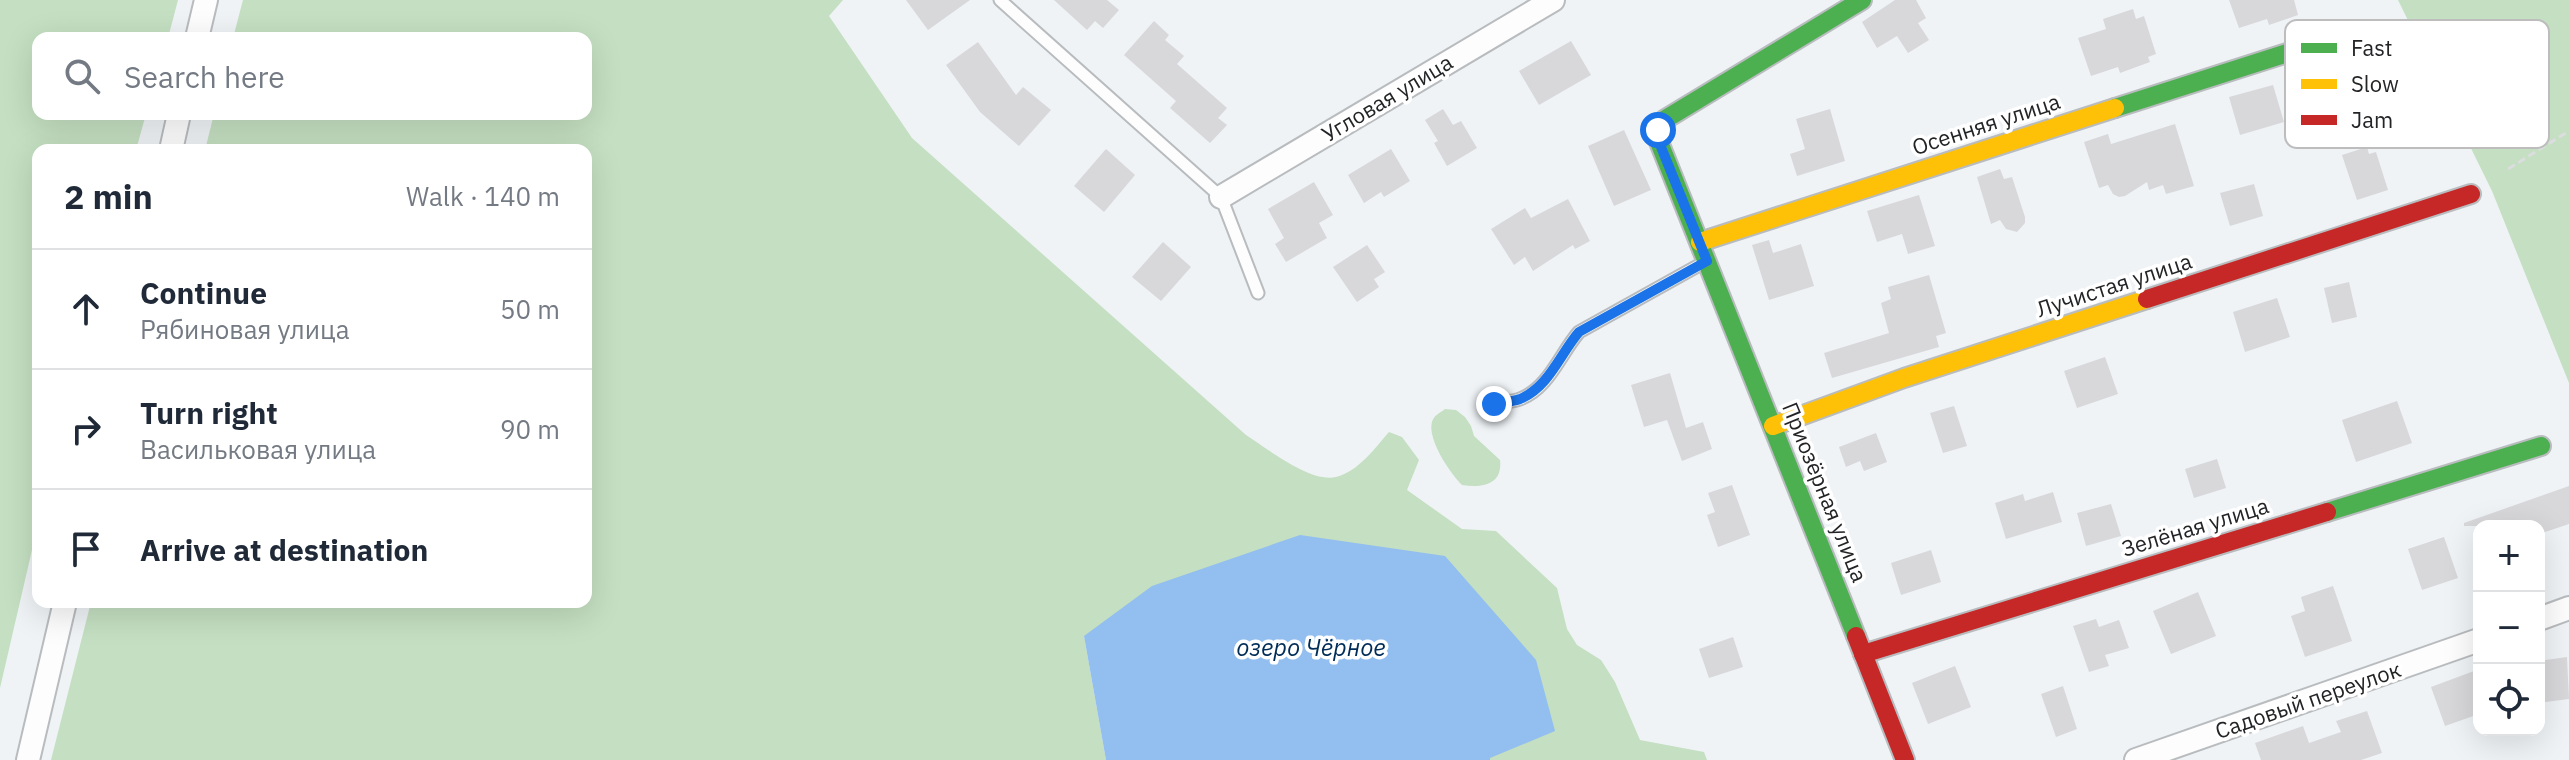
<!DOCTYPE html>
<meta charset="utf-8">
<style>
:root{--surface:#fff;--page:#f6f6f7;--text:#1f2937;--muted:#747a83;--line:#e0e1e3}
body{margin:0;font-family:"IBM Plex Sans",sans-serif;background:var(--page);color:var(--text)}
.controls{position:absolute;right:24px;bottom:24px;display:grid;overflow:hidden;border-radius:16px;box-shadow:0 8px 32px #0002}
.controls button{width:72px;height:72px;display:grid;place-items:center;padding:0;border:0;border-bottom:2px solid var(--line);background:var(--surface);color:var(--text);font:40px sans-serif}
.stop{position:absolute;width:24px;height:24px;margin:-18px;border:6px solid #1a73e8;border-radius:50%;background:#fff}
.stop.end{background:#1a73e8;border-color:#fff;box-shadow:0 2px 8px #0008}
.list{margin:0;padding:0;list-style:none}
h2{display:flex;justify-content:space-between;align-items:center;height:104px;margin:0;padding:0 32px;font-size:34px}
h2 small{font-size:26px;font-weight:400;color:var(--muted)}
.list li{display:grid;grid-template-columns:52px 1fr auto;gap:24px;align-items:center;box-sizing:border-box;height:120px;padding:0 32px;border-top:2px solid var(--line)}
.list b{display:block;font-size:30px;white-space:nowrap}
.list p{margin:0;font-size:26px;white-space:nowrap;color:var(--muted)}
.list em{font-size:26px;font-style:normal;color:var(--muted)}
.icon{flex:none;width:44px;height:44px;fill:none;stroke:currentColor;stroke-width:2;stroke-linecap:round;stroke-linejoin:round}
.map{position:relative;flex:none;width:2569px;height:760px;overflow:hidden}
.search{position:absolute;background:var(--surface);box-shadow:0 8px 32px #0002;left:32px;top:32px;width:560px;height:88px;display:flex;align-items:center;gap:20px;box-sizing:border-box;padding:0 28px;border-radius:16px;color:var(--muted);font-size:30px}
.panel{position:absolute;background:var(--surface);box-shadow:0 8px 32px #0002;left:32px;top:144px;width:560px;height:464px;border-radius:16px}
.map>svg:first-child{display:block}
</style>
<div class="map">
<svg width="2569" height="760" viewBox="0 0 2569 760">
<rect width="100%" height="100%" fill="#eff3f6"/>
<!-- green -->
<g fill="#c4dfc1">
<polygon points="0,0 178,0 168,38 38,38 38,114 146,114 136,150 38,150 38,524 0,688"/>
<path d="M243,0H843L829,16L912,138L1246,435C1268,449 1310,483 1336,477C1359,471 1375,448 1389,432L1402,437L1419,460L1407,490L1462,529L1496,531L1557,588L1567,629L1577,645L1601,660L1615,682L1640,740L1704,752L1707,760H1490L1084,636L1106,760H51L91,602H586V150H205L214,114H586V38H233Z"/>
<polygon points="2398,0 2569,0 2569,383 2492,191"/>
<path d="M1445,409L1456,410L1465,417L1471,426L1474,436L1500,460C1503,485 1482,488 1462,485C1450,473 1427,439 1432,422C1434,415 1440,413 1445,409Z"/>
</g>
<!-- water -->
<polygon fill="#92bef0" points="1300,535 1445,556 1536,660 1555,731 1490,758 1490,760 1106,760 1084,636 1152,586"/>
<!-- building -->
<g fill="#d8d8db">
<polygon points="906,0 970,0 928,30"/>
<polygon points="1054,0 1107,0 1119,10 1103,28 1095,21 1087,30"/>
<polygon points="1895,0 1916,0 1926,18 1918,23 1929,40 1908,53 1897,36 1877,48 1862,22"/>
<polygon points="2229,0 2294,0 2298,15 2269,25 2267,19 2239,28"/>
<polygon points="2133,9 2136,19 2144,16 2156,54 2148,57 2150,62 2120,73 2118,67 2091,76 2078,38 2106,29 2103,19"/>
<polygon points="1154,21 1169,35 1165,40 1184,56 1177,64 1227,108 1218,118 1227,125 1210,143 1170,108 1176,101 1124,55"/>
<polygon points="1571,41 1591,75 1539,105 1519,71"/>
<polygon points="978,42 1016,95 1023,87 1051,110 1019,146 980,112 946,65"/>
<polygon points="2273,85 2284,122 2240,135 2229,97"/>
<polygon points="1443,109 1453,125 1461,121 1477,148 1447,166 1434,143 1438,141 1425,120"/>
<polygon points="1830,109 1845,161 1797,176 1790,154 1805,149 1796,119"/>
<polygon points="2175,124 2194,186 2166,194 2163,185 2149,190 2147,182 2125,196 2119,197 2113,194 2108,185 2099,188 2084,142 2108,134 2111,144"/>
<polygon points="1624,130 1651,190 1614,206 1588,146"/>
<polygon points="2367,147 2369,154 2376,152 2388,190 2357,200 2342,155"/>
<polygon points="1106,149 1135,175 1104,212 1074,186"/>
<polygon points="1391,149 1410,181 1384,197 1381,192 1364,203 1348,175"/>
<polygon points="2000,169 2004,179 2012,177 2025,217 2025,223 2017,232 2006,229 2000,220 1991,224 1977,177"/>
<polygon points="1314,182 1333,215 1319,223 1327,238 1286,262 1275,244 1284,238 1268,209"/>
<polygon points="2254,184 2263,216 2230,226 2220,193"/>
<polygon points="1919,195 1935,246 1908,254 1902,234 1877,242 1867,211"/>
<polygon points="1568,199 1590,241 1575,249 1573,245 1533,271 1525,257 1514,265 1491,229 1525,208 1531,218"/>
<polygon points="1769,240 1773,253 1801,244 1814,286 1769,300 1752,245"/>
<polygon points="1163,242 1191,267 1161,301 1132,277"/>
<polygon points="1367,245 1385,272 1374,279 1379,287 1357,302 1333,267"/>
<polygon points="1929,275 1946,333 1936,336 1939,347 1832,378 1824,353 1889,333 1881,303 1891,299 1888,287"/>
<polygon points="2349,282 2357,317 2332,323 2324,288"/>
<polygon points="2277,298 2290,337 2245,352 2233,312"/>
<polygon points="2105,357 2118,394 2077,408 2064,371"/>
<polygon points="1670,373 1686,428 1703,422 1712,449 1682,461 1667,420 1644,427 1631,385"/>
<polygon points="2397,401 2412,443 2356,462 2342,420"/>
<polygon points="1954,406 1967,446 1943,453 1930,413"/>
<polygon points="1876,433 1887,462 1864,471 1860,461 1846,467 1839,447"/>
<polygon points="2217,459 2226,488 2194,498 2185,469"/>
<polygon points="1732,485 1750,535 1718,547 1707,515 1715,512 1708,493"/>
<polygon points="2569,486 2569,524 2539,534 2539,526 2464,526 2464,523"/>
<polygon points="2053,492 2062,522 2006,539 1995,503 2023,494 2025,501"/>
<polygon points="2111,504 2121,536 2086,546 2077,513"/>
<polygon points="2444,537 2458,578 2422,590 2408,549"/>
<polygon points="1931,550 1941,582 1901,595 1891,563"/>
<polygon points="2333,586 2352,641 2305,657 2291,616 2305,611 2301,597"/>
<polygon points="2198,592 2216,636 2171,654 2153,611"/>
<polygon points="2096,619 2099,627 2119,620 2129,648 2105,655 2109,666 2089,672 2073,626"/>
<polygon points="1733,637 1743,667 1709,678 1699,649"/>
<polygon points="2567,657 2569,699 2539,703 2539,661"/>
<polygon points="1955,666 1971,707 1928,724 1912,683"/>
<polygon points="2474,671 2479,684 2479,714 2445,726 2431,687"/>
<polygon points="2063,686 2077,729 2056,737 2041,694"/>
<polygon points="2367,711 2382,753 2361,760 2261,760 2255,743 2303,726 2309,743 2341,732 2336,721"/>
</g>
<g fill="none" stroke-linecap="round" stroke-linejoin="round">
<!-- lane casing -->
<g stroke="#b9bcbe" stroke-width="15">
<g id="lane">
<polyline points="1000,0 1221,197 1258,293"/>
<path d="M1494,404C1502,402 1512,402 1520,399C1549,388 1560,354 1579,332L1703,263"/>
</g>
</g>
<!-- street casing -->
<g stroke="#b9bcbe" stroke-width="26">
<g id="street">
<polyline points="197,38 206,0"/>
<polyline points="171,150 179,114"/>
<polyline points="1221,197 1553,0"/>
<polyline points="2539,619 2569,608"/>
<polyline points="28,760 65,602"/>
<polyline points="2136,760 2479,640"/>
</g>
</g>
<!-- fast casing -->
<g stroke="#b9bcbe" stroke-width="22">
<g id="fast">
<polyline points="2115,108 2287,53"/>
<polyline points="2327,512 2541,446"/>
<polyline points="1856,636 1657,137 1664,120 1862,0"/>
</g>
</g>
<!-- slow casing -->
<g stroke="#b9bcbe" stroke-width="22">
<g id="slow">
<polyline points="1700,242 2115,108"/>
<polyline points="1773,426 1904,378 2147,299"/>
</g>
</g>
<!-- jam casing -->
<g stroke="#b9bcbe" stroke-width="22">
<g id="jam">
<polyline points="2147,299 2471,194"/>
<polyline points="1856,636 1905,760"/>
<polyline points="1863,654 2327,512"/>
</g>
</g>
<!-- path -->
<polyline stroke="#dbddde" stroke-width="3" stroke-dasharray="8 4" stroke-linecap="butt" points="2508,169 2569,131"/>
<!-- lane -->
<use href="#lane" stroke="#fdfdfe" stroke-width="11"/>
<!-- street -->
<use href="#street" stroke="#fdfdfe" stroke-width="22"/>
<!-- fast -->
<use href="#fast" stroke="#4caf50" stroke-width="18"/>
<!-- slow -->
<use href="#slow" stroke="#ffc107" stroke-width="18"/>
<!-- jam -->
<use href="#jam" stroke="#c62828" stroke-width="18"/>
</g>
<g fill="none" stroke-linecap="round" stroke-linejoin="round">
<!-- route -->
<path stroke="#1a73e8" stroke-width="10" d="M1494,404C1502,402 1512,402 1520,399C1549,387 1560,354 1579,332L1707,261L1657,137L1658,130"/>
</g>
<g text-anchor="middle" stroke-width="7" stroke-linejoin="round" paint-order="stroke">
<!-- street labels -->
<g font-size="22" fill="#222426" stroke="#fff">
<text transform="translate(1387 98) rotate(-31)" y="8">Угловая улица</text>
<text transform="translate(1986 124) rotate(-18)" y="8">Осенняя улица</text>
<text transform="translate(2114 285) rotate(-18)" y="8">Лучистая улица</text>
<text transform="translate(1825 492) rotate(68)" y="8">Приозёрная улица</text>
<text transform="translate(2195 527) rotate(-17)" y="8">Зелёная улица</text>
<text transform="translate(2308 700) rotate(-19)" y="8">Садовый переулок</text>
</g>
<!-- water labels -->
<g font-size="24" font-style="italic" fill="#002c58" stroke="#fff">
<text x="1311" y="656">озеро Чёрное</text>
</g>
</g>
<!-- legend -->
<rect x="2285" y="20" width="264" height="128" rx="12" fill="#fff" stroke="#bdbdbe" stroke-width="2"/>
<rect x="2301" y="43" width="36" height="10" fill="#4caf50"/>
<rect x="2301" y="79" width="36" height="10" fill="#ffc107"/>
<rect x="2301" y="115" width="36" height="10" fill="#c62828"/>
<g font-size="22" fill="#222426">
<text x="2351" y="56">Fast</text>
<text x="2351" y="92">Slow</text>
<text x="2351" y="128">Jam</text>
</g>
</svg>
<div class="controls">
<button>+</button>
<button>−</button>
<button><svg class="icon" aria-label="locate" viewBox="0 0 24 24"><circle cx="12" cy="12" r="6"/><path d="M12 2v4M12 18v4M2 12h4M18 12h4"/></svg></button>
</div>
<div class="stop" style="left:1658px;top:130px"></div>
<div class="stop end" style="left:1494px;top:404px"></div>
<div class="search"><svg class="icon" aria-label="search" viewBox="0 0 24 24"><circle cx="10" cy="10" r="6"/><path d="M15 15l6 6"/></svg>Search here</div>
<section class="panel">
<h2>2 min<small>Walk · 140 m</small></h2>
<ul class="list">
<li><svg class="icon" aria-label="ahead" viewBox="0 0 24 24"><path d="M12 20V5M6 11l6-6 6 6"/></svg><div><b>Continue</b><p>Рябиновая улица</p></div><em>50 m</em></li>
<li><svg class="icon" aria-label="right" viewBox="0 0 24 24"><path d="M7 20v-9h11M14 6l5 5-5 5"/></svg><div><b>Turn right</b><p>Васильковая улица</p></div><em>90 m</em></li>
<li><svg class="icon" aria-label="arrive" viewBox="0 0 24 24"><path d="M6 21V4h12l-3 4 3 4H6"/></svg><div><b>Arrive at destination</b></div></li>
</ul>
</section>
</div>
